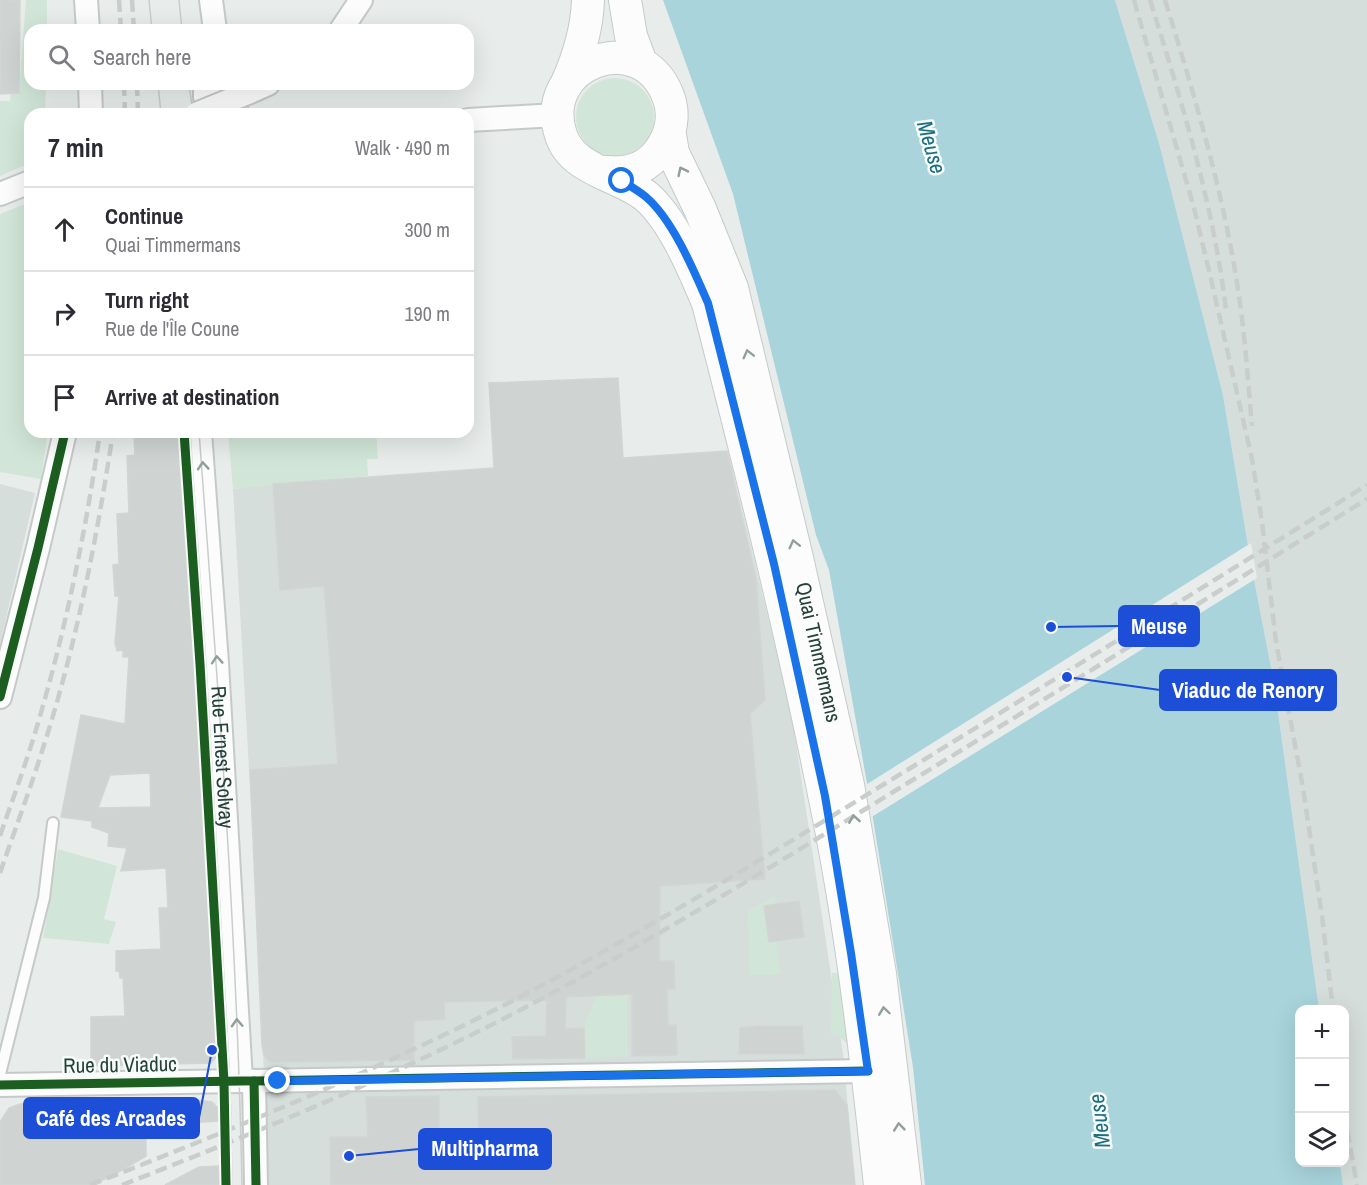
<!DOCTYPE html>
<meta charset="utf-8">
<style>
:root{--surface:#fff;--page:#f7f7f7;--text:#2b2b33;--muted:#7c7c81;--line:#e1e1e2}
body{margin:0;font-family:"Archivo Narrow",sans-serif;background:var(--page);color:var(--text)}
.controls{position:absolute;right:18px;bottom:18px;display:grid;overflow:hidden;border-radius:12px;box-shadow:0 6px 24px #0002}
.controls button{width:54px;height:54px;display:grid;place-items:center;padding:0;border:0;border-bottom:2px solid var(--line);background:var(--surface);color:var(--text);font:30px sans-serif}
.stop{position:absolute;width:18px;height:18px;margin:-14px;border:4px solid #1a73e8;border-radius:50%;background:#fff}
.stop.end{background:#1a73e8;border-color:#fff;box-shadow:0 2px 6px #0008}
.list{margin:0;padding:0;list-style:none}
h2{display:flex;justify-content:space-between;align-items:center;height:78px;margin:0;padding:0 24px;font-size:26px}
h2 small{font-size:20px;font-weight:400;color:var(--muted)}
.list li{display:grid;grid-template-columns:39px 1fr auto;gap:18px;align-items:center;box-sizing:border-box;height:84px;padding:0 24px;border-top:2px solid var(--line)}
.list b{display:block;font-size:22px;white-space:nowrap}
.list p{margin:0;font-size:20px;white-space:nowrap;color:var(--muted)}
.list em{font-size:20px;font-style:normal;color:var(--muted)}
.icon{flex:none;width:33px;height:33px;fill:none;stroke:currentColor;stroke-width:2;stroke-linecap:round;stroke-linejoin:round}
.map{position:relative;flex:none;width:1367px;height:1185px;overflow:hidden}
.search{position:absolute;background:var(--surface);box-shadow:0 6px 24px #0002;left:24px;top:24px;width:450px;height:66px;display:flex;align-items:center;gap:15px;box-sizing:border-box;padding:0 21px;border-radius:18px;color:var(--muted);font-size:22px}
.panel{position:absolute;background:var(--surface);box-shadow:0 6px 24px #0002;left:24px;top:108px;width:450px;height:330px;border-radius:18px}
.map>svg:first-child{display:block}
</style>
<div class="map">
<svg width="1367" height="1185" viewBox="0 0 1367 1185">
<rect width="100%" height="100%" fill="#e8edeb"/>
<!-- built -->
<g fill="#d6dedb">
<polygon points="1115,0 1367,0 1367,1185 1343,1185 1340,1163 1344,1162 1344,1010 1319,1009 1274,683 1251,564 1223,395 1159,143"/>
<polygon points="728,451 792,717 843,1054 855,1185 268,1185 259,944 233,489 273,484"/>
<polygon points="0,484 35,493 0,644"/>
</g>
<!-- green -->
<g fill="#d1e6d8">
<polygon points="26,0 47,0 47,30 30,30 30,84 46,84 45,111 62,108 72,114 30,114 30,163 0,176 0,101 10,101 11,94 19,93"/>
<circle cx="615" cy="117" r="39"/>
<polygon points="30,202 30,432 48,432 41,479 0,472 0,214"/>
<polygon points="228,432 376,432 378,459 367,459 368,476 233,489"/>
<polygon points="58,849 117,866 104,919 116,922 109,944 43,938"/>
<polygon points="775,896 776,904 764,907 769,942 776,941 780,974 750,975 748,911"/>
<polygon points="832,973 844,973 849,1045 837,1035 831,1035"/>
<polygon points="627,995 628,1056 585,1058 584,1028 596,996"/>
</g>
<!-- water -->
<polygon fill="#a9d4db" points="663,0 1115,0 1159,143 1223,395 1251,564 1274,683 1319,1009 1300,1010 1300,1162 1340,1163 1343,1185 925,1185 913,1067 870,800 829,570 816,535 733,194"/>
<!-- pier -->
<polygon fill="#e8edeb" points="1251,543 1257,578 870,818 864,786"/>
<!-- building -->
<g fill="#cfd4d2" stroke="#d1d6d4" stroke-width="1.5" fill-rule="evenodd">
<polygon points="0,0 20,0 19,93 0,94"/>
<polygon points="618,378 623,458 727,451 756,580 765,700 750,714 765,879 660,886 659,961 674,961 675,989 667,989 668,1025 676,1025 677,1055 632,1056 632,994 566,997 565,1029 584,1028 585,1058 513,1059 512,1037 546,1036 547,1000 444,1002 445,1019 414,1021 414,1060 270,1062 264,1055 262,1045 250,770 338,764 324,586 280,590 273,484 494,468 489,383"/>
<path d="M137,432H180L203,744L216,1057L211,1063L91,1066V1017L125,1016L123,978H120L119,971H116V951L161,949L159,908H168L166,868L121,871L127,848L108,846L109,833L92,827V821L61,817L81,715L125,724L129,657H123V650L117,651L115,643L119,596H115L113,565L119,564L117,514L129,513L127,456L135,455L134,435H137ZM150,773L151,807L98,808L110,775Z"/>
<polygon points="799,901 804,937 769,942 764,906"/>
<polygon points="759,1026 802,1026 804,1054 739,1054 740,1028"/>
<polygon points="835,1090 847,1105 855,1185 331,1185 330,1137 368,1137 366,1097 439,1096 439,1158 479,1157 478,1097"/>
<polygon points="184,1099 212,1102 218,1108 218,1121 146,1126 146,1156 110,1177 88,1185 0,1185 0,1122 9,1108 20,1104"/>
<polygon points="219,1166 220,1185 165,1185 199,1167"/>
</g>
<g fill="none" stroke-linecap="round" stroke-linejoin="round">
<!-- lane casing -->
<g stroke="#c5cac8" stroke-width="14">
<polyline id="lane" points="0,1074 44,898 53,823"/>
</g>
<!-- street casing -->
<g stroke="#c5cac8" stroke-width="26">
<g id="street">
<polyline points="86,0 88,30"/>
<polyline points="211,0 215,30"/>
<polyline points="341,30 361,0"/>
<polyline points="90,84 91,114"/>
<polyline points="205,84 205,97 209,114"/>
<polyline points="223,84 232,109 238,114"/>
<polyline points="250,92 268,84"/>
<polyline points="468,120 557,115"/>
<polyline points="0,194 30,182"/>
<path id="s1" d="M200,432L217,663L241,1081"/>
<polyline points="0,697 38,548 65,432"/>
<polyline points="254,1081 256,1185"/>
<polyline points="0,1085 868,1071"/>
</g>
</g>
<!-- secondary casing -->
<g stroke="#c3cbc8" stroke-width="34">
<g id="secondary">
<polyline points="625,0 631,36 641,63"/>
<path d="M567,83C579,56 587,29 588,0"/>
<path id="s2" d="M670,135L673,153L700,209L732,288L797,558L848,785L880,974L905,1185"/>
<path d="M602,172C610,172 621,173 629,171C661,164 680,126 668,96C640,24 537,64 561,135C572,171 621,175 647,197C674,221 694,270 708,303C750,466 791,629 824,794C851,922 866,1055 880,1185"/>
</g>
</g>
<!-- lane -->
<use href="#lane" stroke="#fcfcfc" stroke-width="10"/>
<!-- street -->
<use href="#street" stroke="#fcfcfc" stroke-width="22"/>
<!-- secondary -->
<use href="#secondary" stroke="#fcfcfc" stroke-width="32"/>
<!-- tram -->
<g stroke="#c9cdcc" stroke-width="1.5">
<polyline points="149,0 152,30"/>
<polyline points="179,0 182,30"/>
<polyline points="158,84 161,114"/>
<polyline points="189,84 193,114"/>
<polyline points="190,432 206,664 230,1082 232,1185"/>
<path d="M199,432C218,683 237,934 242,1185"/>
</g>
<!-- rail -->
<g stroke="#c9cdcc" stroke-width="4.5" stroke-dasharray="12 6" stroke-linecap="butt">
<polyline points="119,0 121,30"/>
<polyline points="132,0 134,30"/>
<polyline points="1134,0 1194,208 1211,279 1252,459 1262,522 1276,642 1303,788 1322,916 1333,1010"/>
<path d="M1150,0C1181,99 1214,207 1226,310"/>
<path d="M1165,0C1194,94 1223,191 1238,289C1245,335 1248,381 1252,426"/>
<polyline points="124,84 125,114"/>
<polyline points="137,84 138,114"/>
<path d="M0,836C13,798 27,761 38,723C66,628 86,530 100,432"/>
<path d="M0,873C14,832 30,790 43,748C76,646 97,538 113,432"/>
<polyline points="1344,1113 1357,1185"/>
<path d="M90,1185C236,1128 381,1069 520,997C643,932 762,859 881,786C1043,687 1205,586 1367,485"/>
<path d="M122,1185C260,1131 397,1075 528,1006C654,939 776,864 898,789C1055,693 1211,596 1367,499"/>
</g>
<!-- street-bridge casing -->
<g stroke="#c5cac8" stroke-width="26" stroke-linecap="butt">
<polyline id="street-bridge" points="196,114 250,92"/>
</g>
<!-- street-bridge -->
<use href="#street-bridge" stroke="#fcfcfc" stroke-width="22"/>
<!-- cycleway casing -->
<g stroke="#f7fbf9" stroke-width="13">
<g id="cycleway">
<polyline points="184,432 200,664 224,1082 226,1185"/>
<polyline points="0,697 38,548 65,432"/>
<polyline points="254,1081 256,1185"/>
<polyline points="0,1085 868,1071"/>
</g>
</g>
<!-- cycleway -->
<use href="#cycleway" stroke="#1b5e20" stroke-width="9"/>
</g>
<!-- one-way arrows -->
<defs><path id="oneway-chevron" d="M-2-3.5L2.5 0L-2 3.5" fill="none" stroke-width="1.6" stroke-linecap="round" stroke-linejoin="round" transform="scale(1.5)"/></defs>
<g stroke="#909f9b">
<use href="#oneway-chevron" transform="translate(682 171) rotate(-116)"/>
<use href="#oneway-chevron" transform="translate(748 354) rotate(-104)"/>
<use href="#oneway-chevron" transform="translate(203 466) rotate(-94)"/>
<use href="#oneway-chevron" transform="translate(794 544) rotate(-104)"/>
<use href="#oneway-chevron" transform="translate(217 660) rotate(-94)"/>
<use href="#oneway-chevron" transform="translate(854 819) rotate(-99)"/>
<use href="#oneway-chevron" transform="translate(884 1011) rotate(-98)"/>
<use href="#oneway-chevron" transform="translate(237 1023) rotate(-93)"/>
<use href="#oneway-chevron" transform="translate(899 1127) rotate(-96)"/>
</g>
<g fill="none" stroke-linecap="round" stroke-linejoin="round">
<!-- route -->
<path stroke="#1a73e8" stroke-width="8" d="M278,1081L868,1071L851,953L825,796L774,564L708,303C694,271 673,220 646,197C639,191 630,186 622,181"/>
</g>
<g text-anchor="middle" stroke-width="5" stroke-linejoin="round" paint-order="stroke">
<!-- street labels -->
<g font-size="21" fill="#24423a" stroke="#f7fbf9">
<text dy="7" stroke="none"><textPath href="#s2" startOffset="540">Quai Timmermans</textPath></text>
<text dy="7" stroke="none"><textPath href="#s1" startOffset="326">Rue Ernest Solvay</textPath></text>
<text transform="translate(120 1065) rotate(-1)" y="7">Rue du Viaduc</text>
</g>
<!-- water labels -->
<g font-size="22" font-style="italic" fill="#1c6f80" stroke="#f7fbf9">
<text transform="translate(932 147) rotate(74)" y="8">Meuse</text>
<text transform="translate(1099 1121) rotate(-97)" y="8">Meuse</text>
</g>
</g>
<!-- callouts -->
<path fill="none" stroke="#1d4ed8" stroke-width="2" d="M1051 627L1119 626M1067 677L1160 690M212 1050L199 1118M349 1156L419 1149"/>
<g fill="#1d4ed8" stroke="#f7fbf9" stroke-width="2">
<circle cx="1051" cy="627" r="6"/>
<circle cx="1067" cy="677" r="6"/>
<circle cx="212" cy="1050" r="6"/>
<circle cx="349" cy="1156" r="6"/>
</g>
<g fill="#1d4ed8" stroke="#1d4ed8" stroke-width="2">
<rect x="1119" y="606" width="80" height="40" rx="6"/>
<rect x="1160" y="670" width="176" height="40" rx="6"/>
<rect x="24" y="1098" width="175" height="40" rx="6"/>
<rect x="419" y="1129" width="132" height="40" rx="6"/>
</g>
<g font-size="22" text-anchor="middle" font-weight="bold" fill="#fff">
<text x="1159" y="634">Meuse</text>
<text x="1248" y="698">Viaduc de Renory</text>
<text x="111" y="1126">Café des Arcades</text>
<text x="485" y="1156">Multipharma</text>
</g>
</svg>
<div class="controls">
<button>+</button>
<button>−</button>
<button><svg class="icon" aria-label="layers" viewBox="0 0 24 24"><path d="M12 4l9 5-9 5-9-5zM3 14l9 5 9-5"/></svg></button>
</div>
<div class="stop" style="left:622px;top:181px"></div>
<div class="stop end" style="left:278px;top:1081px"></div>
<div class="search"><svg class="icon" aria-label="search" viewBox="0 0 24 24"><circle cx="10" cy="10" r="6"/><path d="M15 15l6 6"/></svg>Search here</div>
<section class="panel">
<h2>7 min<small>Walk · 490 m</small></h2>
<ul class="list">
<li><svg class="icon" aria-label="ahead" viewBox="0 0 24 24"><path d="M12 20V5M6 11l6-6 6 6"/></svg><div><b>Continue</b><p>Quai Timmermans</p></div><em>300 m</em></li>
<li><svg class="icon" aria-label="right" viewBox="0 0 24 24"><path d="M7 20v-9h11M14 6l5 5-5 5"/></svg><div><b>Turn right</b><p>Rue de l'Île Coune</p></div><em>190 m</em></li>
<li><svg class="icon" aria-label="arrive" viewBox="0 0 24 24"><path d="M6 21V4h12l-3 4 3 4H6"/></svg><div><b>Arrive at destination</b></div></li>
</ul>
</section>
</div>
